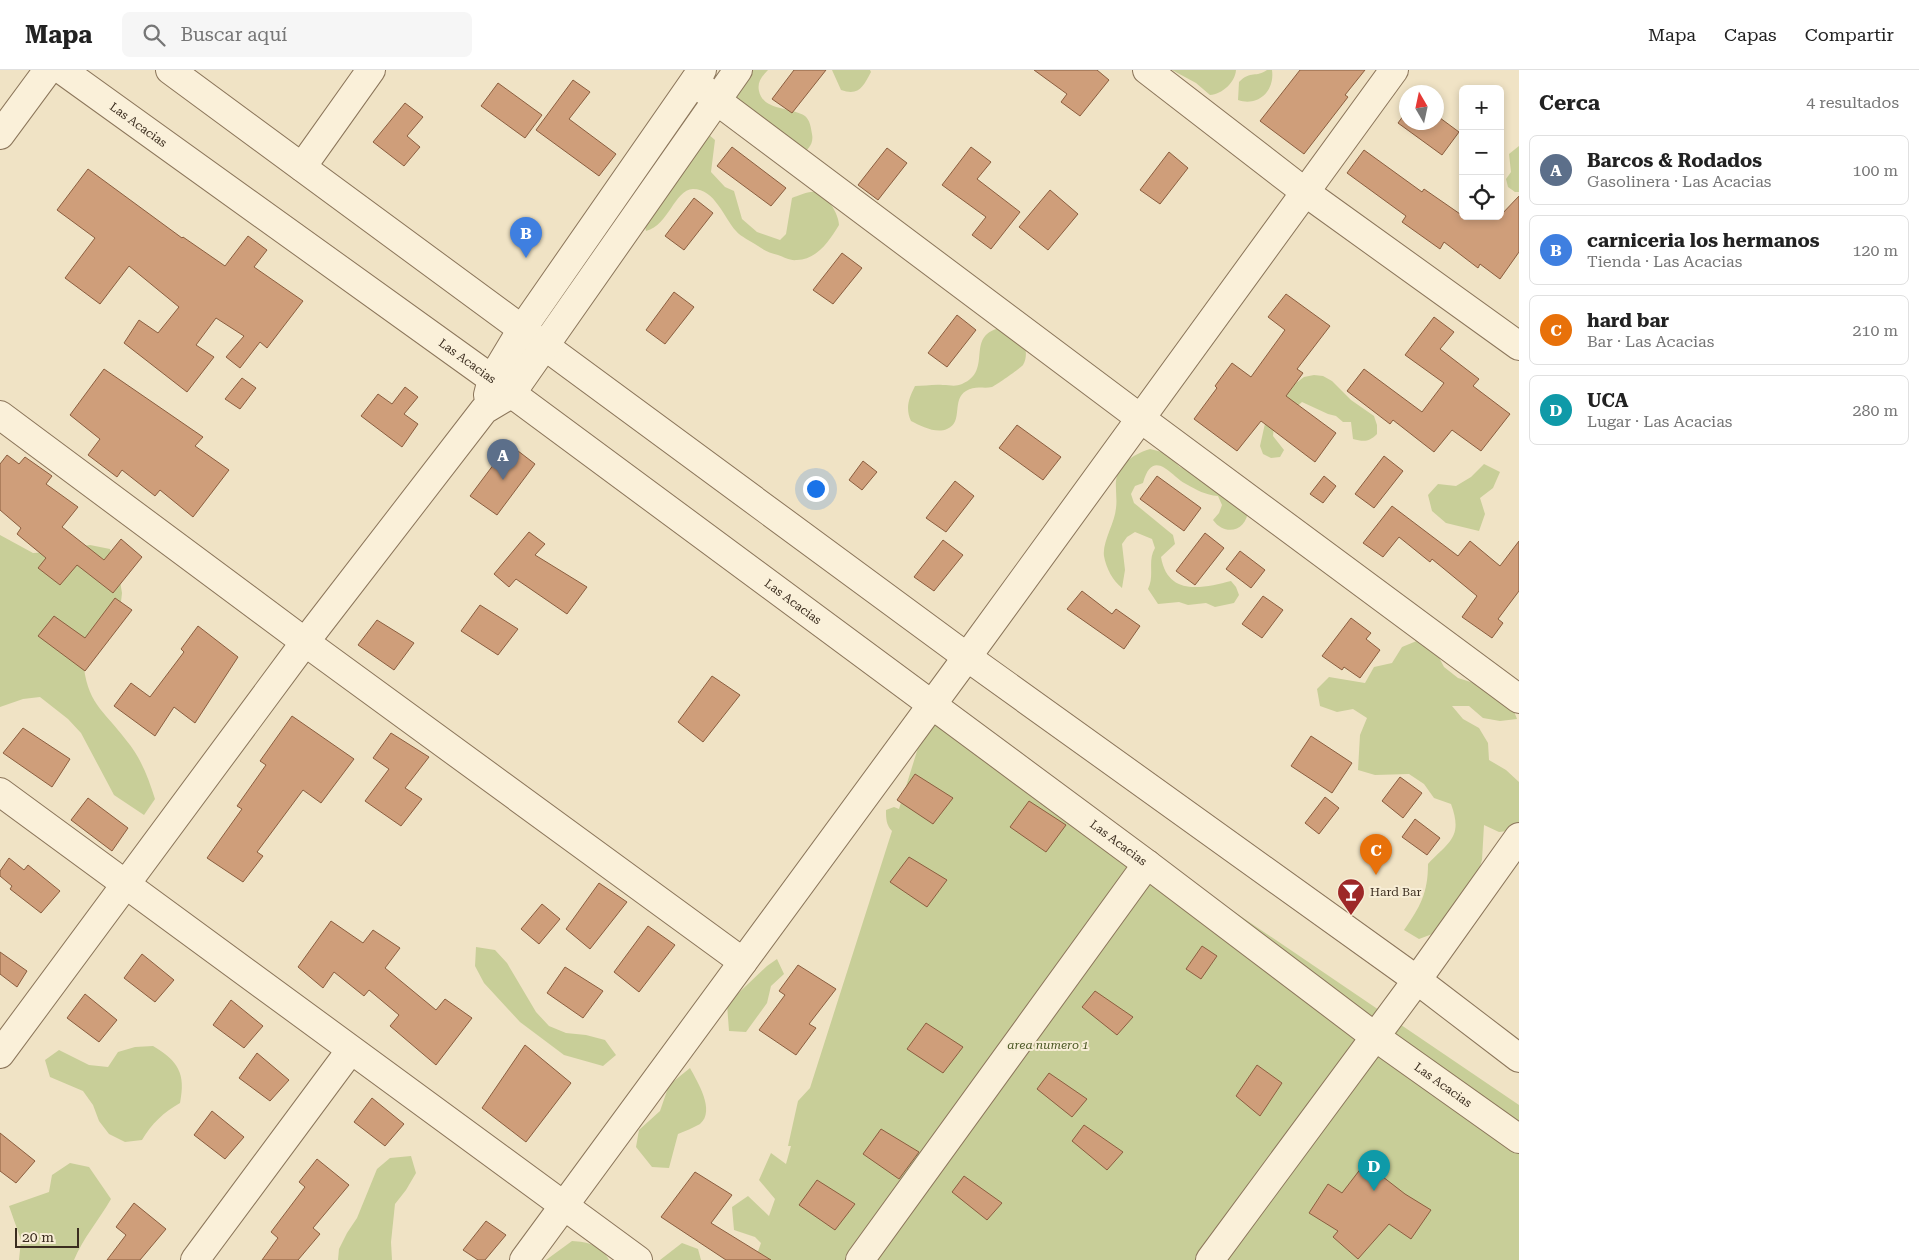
<!DOCTYPE html>
<html lang="es">
<meta charset="utf-8">
<style>
:root{--surface:#fff;--page:#f6f6f6;--text:#222;--muted:#767676;--line:#e0e0e0;--accent:#db2777}
body{margin:0;font-family:"Roboto Serif",serif;background:var(--page);color:var(--text)}
.controls{position:absolute;right:15px;top:15px;display:grid;overflow:hidden;border-radius:8px;box-shadow:0 2px 8px #0003}
.controls button{width:45px;height:45px;display:grid;place-items:center;padding:0;border:0;border-bottom:1px solid var(--line);background:var(--surface);color:var(--text);font:25px sans-serif}
.compass{position:absolute;left:1399px;top:15px;width:45px;height:45px;border-radius:50%;background:var(--surface);box-shadow:0 2px 8px #0003;rotate:351deg}
.scale{position:absolute;left:15px;bottom:12px;width:64px;box-sizing:border-box;padding-left:5px;border:2px solid #3b2d1f;border-top:0;font-size:14px;line-height:18px;white-space:nowrap;color:#3b2d1f;-webkit-text-stroke:4px #f7edd5;paint-order:stroke}
.you{position:absolute;left:815px;top:418px;width:18px;height:18px;margin:-12px;border:4px solid #fff;border-radius:50%;background:#1a73e8;box-shadow:0 0 0 8px #1a73e833}
.badge{display:grid;place-items:center;width:32px;height:32px;border-radius:50%;background:var(--accent);color:#fff;font-size:16px;font-weight:700}
.pin{position:absolute;translate:-50% -41px;filter:drop-shadow(0 1px 2px #0008)}
.pin::after{content:'';position:absolute;top:26px;width:18px;height:15px;background:inherit;clip-path:polygon(0 0,100% 0,50% 100%)}
.list{margin:0;padding:0;list-style:none}
h2{display:flex;justify-content:space-between;align-items:center;height:65px;margin:0;padding:0 20px;font-size:21px}
h2 small{font-size:16px;font-weight:400;color:var(--muted)}
.list li{display:grid;grid-template-columns:32px 1fr auto;gap:15px;align-items:center;box-sizing:border-box;height:70px;margin:0 10px 10px;padding:0 10px;border:1px solid var(--line);border-radius:8px}
.list b{display:block;font-size:19px;white-space:nowrap}
.list p{margin:0;font-size:16px;white-space:nowrap;color:var(--muted)}
.list em{font-size:16px;font-style:normal;color:var(--muted)}
.icon{flex:none;width:28px;height:28px;fill:none;stroke:currentColor;stroke-width:2;stroke-linecap:round;stroke-linejoin:round}
.map{position:relative;flex:none;width:1519px;height:1190px;overflow:hidden}
header{display:flex;align-items:center;gap:30px;box-sizing:border-box;height:70px;padding:0 25px;background:var(--surface);border-bottom:1px solid var(--line)}
header strong{font-size:24px}
nav{display:flex;gap:28px;margin-inline-start:auto;font-size:18px}
.search{width:350px;height:45px;background:var(--page);display:flex;align-items:center;gap:12px;box-sizing:border-box;padding:0 18px;border-radius:8px;color:var(--muted);font-size:19px}
main{display:flex}
aside{flex:1;background:var(--surface)}
.map>svg:first-child{display:block}
</style>
<header>
<strong>Mapa</strong>
<div class="search"><svg class="icon" aria-label="search" viewBox="0 0 24 24"><circle cx="10" cy="10" r="6"/><path d="M15 15l6 6"/></svg>Buscar aquí</div>
<nav><a>Mapa</a><a>Capas</a><a>Compartir</a></nav>
</header>
<main>
<div class="map">
<svg width="1519" height="1190" viewBox="0 0 1519 1190">
<rect width="100%" height="100%" fill="#f0e3c5"/>
<!-- green -->
<g fill="#c8ce98">
<path d="M746,0H768C762,6 757,12 759,21C763,41 791,37 805,46C810,50 811,58 812,64C814,74 808,80 800,86L734,26Z"/>
<path d="M832,0H870L871,2C863,17 859,26 841,20Z"/>
<path d="M1172,0H1236C1235,13 1222,24 1210,25L1196,13Z"/>
<path d="M1267,0H1272C1275,21 1258,37 1238,30L1239,12C1251,0 1256,8 1267,0Z"/>
<path d="M708,64L715,70L711,102L725,117L734,121L742,149L757,162L780,170L786,164L792,128C798,126 808,121 815,122C827,123 839,145 839,155C829,171 818,189 797,190C790,191 784,187 778,185C770,183 765,181 758,176C751,171 741,167 736,161C724,148 715,119 693,119C674,120 669,155 646,161L644,152Z"/>
<polygon points="1519,76 1519,122 1515,122 1508,117 1506,109 1511,102 1509,84"/>
<path d="M1004,257L1025,276C1026,281 1027,289 1023,295C1022,297 995,316 992,317C983,319 975,315 966,321C951,330 964,352 947,359C936,364 921,356 911,351C905,338 909,328 915,316C924,316 934,314 943,315C950,315 955,317 962,314C995,300 962,264 1004,257Z"/>
<path d="M1314,305L1323,306L1332,311L1351,330L1374,346L1377,355V364C1369,372 1364,372 1353,369L1351,352H1343L1336,346L1328,344L1302,332L1274,357L1273,366L1284,380L1280,387L1271,388L1263,384L1260,376L1266,349L1296,313L1304,307Z"/>
<path d="M1150,379L1166,383L1180,397L1189,400L1248,437C1249,460 1226,468 1213,450L1219,443L1222,435L1218,426C1205,425 1197,420 1186,414C1172,407 1153,376 1143,413L1135,416L1131,424L1134,433L1173,465L1175,474L1161,487C1168,527 1203,518 1231,511L1236,517L1239,525L1234,533L1215,537L1206,533L1188,535L1179,532L1158,534L1148,519C1155,505 1147,491 1155,478L1152,469L1135,462L1127,467L1122,474L1125,500L1122,518C1113,511 1106,498 1104,486C1102,472 1115,453 1116,438C1118,424 1112,410 1121,397C1128,388 1140,382 1150,379Z"/>
<polygon points="1484,394 1500,402 1493,418 1480,428 1485,444 1479,461 1446,453 1432,441 1428,425 1438,414 1456,416 1471,407"/>
<path d="M0,465L33,483L52,482L90,475L110,479L119,505L122,523L119,549L83,590C87,634 102,638 126,670C141,688 148,707 155,729L144,745L114,725L81,663L68,649L40,627L23,629L0,637Z"/>
<path d="M1419,570L1435,580L1444,597L1458,608L1496,620L1510,631L1517,649L1500,651L1483,648L1469,636H1452L1463,649L1479,658L1488,673L1489,690L1506,700L1519,712V755L1516,760L1499,762L1484,755L1482,790L1471,824L1435,863L1419,869L1404,860C1420,837 1428,823 1428,794C1450,771 1463,767 1451,734L1434,728L1424,714L1409,704L1375,705L1358,700L1360,665L1367,648L1353,639L1337,642L1320,636L1317,619L1329,607L1365,613L1374,597L1392,593L1402,577Z"/>
<path d="M931,636L1519,1035V1190H755L761,1173L755,1167L734,1160L732,1137L748,1126L769,1146L775,1129L759,1110L771,1083L786,1094L791,1076H788L798,1031L810,1018L892,761C886,755 886,748 886,740L894,737L899,739Z"/>
<polygon points="476,877 495,880 507,893 536,942 549,956 566,963 586,965 605,970 616,985 603,996 564,985 520,952 484,913 475,896"/>
<polygon points="777,889 784,904 771,916 767,933 746,962 729,961 727,934 767,896"/>
<path d="M153,976C178,991 186,1003 180,1033C163,1043 152,1053 142,1070L125,1072L109,1064L99,1051L93,1035L83,1021L50,1007L45,990L59,980L89,995L108,997L118,982L135,977Z"/>
<path d="M690,998C697,1011 716,1041 700,1054C693,1058 685,1061 678,1064L669,1098L652,1097L636,1077L639,1060L660,1041L669,1015Z"/>
<polygon points="411,1086 416,1103 406,1120 395,1134 391,1172 392,1190 338,1190 339,1179 347,1163 357,1148 377,1099 390,1088"/>
<path d="M70,1093L89,1097L111,1129C99,1150 83,1168 74,1190H19L21,1170L9,1136L49,1122L52,1105Z"/>
<path d="M572,1171C588,1172 601,1175 609,1190H546Z"/>
<polygon points="682,1173 698,1179 701,1190 660,1190"/>
</g>
<!-- building -->
<g fill="#cf9e7a" stroke="#8b5e3f">
<polygon points="794,0 826,0 792,43 772,29"/>
<polygon points="1034,0 1097,0 1109,10 1080,46 1061,32 1067,24"/>
<polygon points="1300,0 1365,0 1345,25 1348,27 1304,84 1260,51"/>
<polygon points="573,10 590,22 569,49 616,84 599,106 536,60"/>
<polygon points="498,13 542,45 525,68 481,36"/>
<polygon points="405,33 423,47 407,66 420,77 404,96 373,72"/>
<polygon points="1406,42 1406,52 1436,52 1436,45 1459,62 1442,85 1398,53"/>
<polygon points="732,77 786,118 771,136 717,96"/>
<polygon points="971,77 991,92 977,109 1020,142 991,179 972,165 986,147 942,115"/>
<polygon points="887,78 907,93 878,130 858,115"/>
<polygon points="1364,80 1422,122 1424,119 1463,146 1500,146 1519,126 1519,182 1500,209 1480,194 1478,198 1444,172 1440,179 1402,152 1406,146 1347,103"/>
<polygon points="1169,82 1188,98 1160,134 1140,120"/>
<polygon points="88,99 182,168 183,167 225,196 248,166 267,180 254,197 303,231 267,278 260,272 240,298 226,287 244,266 216,248 196,275 214,287 187,322 124,273 139,250 158,263 179,237 129,196 100,234 65,208 95,168 57,140"/>
<polygon points="1050,120 1078,144 1048,180 1019,157"/>
<polygon points="694,128 713,143 684,180 665,166"/>
<polygon points="842,183 862,198 833,234 813,220"/>
<polygon points="674,222 694,237 665,274 646,260"/>
<polygon points="1286,224 1330,256 1297,299 1303,303 1286,326 1336,363 1315,392 1261,351 1237,381 1194,349 1217,318 1215,316 1232,293 1251,307 1285,260 1268,247"/>
<polygon points="957,245 976,260 947,297 928,283"/>
<polygon points="1434,247 1454,262 1440,279 1479,309 1473,316 1510,344 1481,381 1452,360 1434,382 1393,350 1390,354 1347,321 1364,299 1422,342 1444,313 1405,285"/>
<polygon points="104,299 203,367 195,376 229,400 193,447 160,420 155,426 122,400 117,407 88,385 100,369 70,345"/>
<polygon points="242,308 256,318 240,339 225,329"/>
<polygon points="405,317 418,327 404,344 418,354 402,377 361,346 378,324 392,334"/>
<polygon points="1017,355 1061,387 1043,410 999,378"/>
<polygon points="509,374 535,394 497,445 470,426"/>
<polygon points="7,385 19,394 25,387 52,406 46,414 78,437 62,457 104,490 121,469 142,487 113,523 77,495 60,515 38,498 46,488 17,464 21,458 0,440 0,394"/>
<polygon points="1384,386 1403,401 1374,438 1355,424"/>
<polygon points="863,391 877,402 862,420 849,410"/>
<polygon points="1157,406 1201,438 1184,461 1140,429"/>
<polygon points="1324,406 1336,416 1323,433 1310,424"/>
<polygon points="955,411 974,426 946,462 926,448"/>
<polygon points="1392,436 1458,486 1470,471 1500,496 1519,471 1519,521 1498,549 1503,553 1492,568 1462,547 1477,526 1432,489 1430,492 1399,467 1383,487 1363,473"/>
<polygon points="529,462 545,474 535,485 587,517 567,544 516,509 509,517 494,504"/>
<polygon points="1205,463 1224,478 1195,515 1176,501"/>
<polygon points="943,470 963,485 934,521 914,507"/>
<polygon points="1240,481 1265,500 1251,518 1226,499"/>
<polygon points="1082,521 1112,544 1116,539 1140,556 1124,579 1067,539"/>
<polygon points="1263,526 1283,540 1262,568 1242,554"/>
<polygon points="115,528 132,540 85,601 38,566 54,546 85,568"/>
<polygon points="480,535 518,559 498,585 461,561"/>
<polygon points="1351,548 1371,563 1366,569 1380,580 1360,608 1344,597 1342,600 1322,586"/>
<polygon points="377,550 414,573 394,600 358,575"/>
<polygon points="198,556 238,587 195,653 174,637 155,666 114,636 131,613 150,627 184,582 181,579"/>
<polygon points="712,606 740,625 703,672 678,652"/>
<polygon points="292,646 354,689 321,733 303,720 257,782 263,786 243,812 207,788 242,739 237,736 266,695 260,691"/>
<polygon points="23,658 70,689 52,717 3,683"/>
<polygon points="391,663 429,687 405,718 422,729 401,756 365,731 389,699 373,688"/>
<polygon points="1311,666 1352,693 1332,723 1291,696"/>
<polygon points="915,704 953,728 933,754 897,730"/>
<polygon points="1400,707 1422,723 1403,748 1382,731"/>
<polygon points="1325,727 1339,738 1319,764 1305,753"/>
<polygon points="88,728 128,758 112,781 71,750"/>
<polygon points="1029,731 1066,755 1046,782 1010,757"/>
<polygon points="1415,749 1440,768 1427,785 1402,767"/>
<polygon points="909,787 947,810 927,837 890,812"/>
<polygon points="9,788 24,800 28,795 60,821 41,843 10,819 12,816 0,806 0,801"/>
<polygon points="599,813 627,832 590,879 566,859"/>
<polygon points="542,834 560,849 539,874 521,859"/>
<polygon points="331,851 363,873 373,860 400,878 385,898 436,940 445,929 472,948 436,995 390,956 399,945 369,920 364,926 334,902 323,918 298,897"/>
<polygon points="648,856 675,875 639,922 614,902"/>
<polygon points="1202,876 1217,886 1201,909 1186,899"/>
<polygon points="0,882 27,901 17,917 0,904"/>
<polygon points="142,884 174,910 155,932 124,908"/>
<polygon points="798,895 836,919 809,954 816,958 796,985 759,960 785,925 779,921"/>
<polygon points="565,897 603,921 583,948 547,923"/>
<polygon points="1095,921 1133,947 1117,965 1082,937"/>
<polygon points="85,924 117,950 99,972 67,948"/>
<polygon points="231,930 263,956 244,978 213,955"/>
<polygon points="926,953 963,977 943,1003 907,979"/>
<polygon points="525,975 571,1013 526,1072 482,1038"/>
<polygon points="257,983 289,1010 270,1031 239,1008"/>
<polygon points="1257,995 1282,1013 1260,1046 1236,1026"/>
<polygon points="1049,1003 1087,1029 1072,1047 1037,1019"/>
<polygon points="372,1028 404,1054 385,1076 354,1052"/>
<polygon points="212,1041 244,1067 225,1089 194,1065"/>
<polygon points="1084,1055 1123,1082 1107,1100 1072,1071"/>
<polygon points="881,1059 919,1082 899,1109 863,1084"/>
<polygon points="0,1063 35,1091 16,1113 0,1101"/>
<polygon points="317,1089 349,1115 313,1158 320,1164 298,1190 262,1190 278,1168 271,1162 305,1117 299,1112"/>
<polygon points="1365,1093 1405,1124 1431,1140 1411,1169 1389,1154 1358,1189 1333,1167 1338,1161 1309,1143 1328,1114 1342,1123"/>
<polygon points="695,1102 732,1125 711,1153 771,1190 726,1190 661,1147"/>
<polygon points="964,1106 1002,1133 987,1150 952,1122"/>
<polygon points="817,1110 855,1134 835,1160 799,1135"/>
<polygon points="134,1133 166,1159 140,1190 107,1190 126,1165 116,1157"/>
<polygon points="486,1151 506,1165 485,1190 478,1190 463,1180"/>
</g>
<g fill="none" stroke-linecap="round" stroke-linejoin="round">
<!-- minor casing -->
<g stroke="#8b755a" stroke-width="30">
<g id="minor">
<path id="s1" d="M62,0L492,309L1147,794L1374,966L1519,1069"/>
<polyline points="170,0 967,587 1417,910 1519,988"/>
<polyline points="1147,0 1305,122 1519,276"/>
<polyline points="695,11 716,30 1140,348 1519,629"/>
<polyline points="0,65 48,0"/>
<polyline points="302,97 371,0"/>
<polyline points="488,325 492,309 522,259 702,0"/>
<polyline points="0,345 305,572 743,892"/>
<polyline points="0,722 638,1190"/>
<polyline points="0,984 305,572 484,340 511,324 738,0"/>
<polyline points="195,1190 350,981"/>
<polyline points="524,1190 967,587 1394,0"/>
<polyline points="860,1190 1147,794"/>
<polyline points="1210,1190 1417,910 1519,767"/>
</g>
</g>
<!-- minor -->
<use href="#minor" stroke="#faf0d9" stroke-width="28"/>
</g>
<!-- icons -->
<defs>
<g id="bar-pin" transform="scale(1.4375)"><path d="M0 17L-7.5 6A9.5 9.5 0 1 1 7.5 6Z" fill="#9d2828" stroke="#f7edd5"/><path d="M-6-5H6L.8 .8V4.5H3.5V6h-7V4.5H-.8V.8Z" fill="#fff"/></g>
</defs>
<g fill-rule="evenodd">
<use href="#bar-pin" x="1351" y="822"/>
</g>
<g text-anchor="middle" stroke-width="4" stroke-linejoin="round" paint-order="stroke">
<!-- street labels -->
<g font-size="12" fill="#3b2d1f" stroke="#f7edd5">
<text dy="4" stroke="none"><textPath href="#s1" startOffset="94">Las Acacias</textPath></text>
<text dy="4" stroke="none"><textPath href="#s1" startOffset="499">Las Acacias</textPath></text>
<text dy="4" stroke="none"><textPath href="#s1" startOffset="904">Las Acacias</textPath></text>
<text dy="4" stroke="none"><textPath href="#s1" startOffset="1309">Las Acacias</textPath></text>
<text dy="4" stroke="none"><textPath href="#s1" startOffset="1714">Las Acacias</textPath></text>
</g>
<!-- poi labels -->
<g font-size="12" fill="#3b2d1f" stroke="#f7edd5" text-anchor="start">
<text x="1370" y="826">Hard Bar</text>
</g>
<!-- park labels -->
<g font-size="12" font-style="italic" fill="#4b5825" stroke="#f7edd5">
<text x="1048" y="979">area numero 1</text>
</g>
</g>
</svg>
<div class="controls">
<button>+</button>
<button>−</button>
<button><svg class="icon" aria-label="locate" viewBox="0 0 24 24"><circle cx="12" cy="12" r="6"/><path d="M12 2v4M12 18v4M2 12h4M18 12h4"/></svg></button>
</div>
<svg class="compass" viewBox="-18 -18 36 36"><path d="M0-13l5 13h-10z" fill="#e53935"/><path d="M0 13l5-13h-10z" fill="#767676"/></svg>
<div class="scale">20 m</div>
<div class="you"></div>
<div class="pin badge" style="left:503px;top:410px;background:#5c6f8a">A</div>
<div class="pin badge" style="left:526px;top:188px;background:#3f7fe0">B</div>
<div class="pin badge" style="left:1376px;top:805px;background:#e8710a">C</div>
<div class="pin badge" style="left:1374px;top:1121px;background:#0f9aa8">D</div>
</div>
<aside>
<h2>Cerca<small>4 resultados</small></h2>
<ul class="list">
<li><span class="badge" style="background:#5c6f8a">A</span><div><b>Barcos &amp; Rodados</b><p>Gasolinera · Las Acacias</p></div><em>100 m</em></li>
<li><span class="badge" style="background:#3f7fe0">B</span><div><b>carniceria los hermanos</b><p>Tienda · Las Acacias</p></div><em>120 m</em></li>
<li><span class="badge" style="background:#e8710a">C</span><div><b>hard bar</b><p>Bar · Las Acacias</p></div><em>210 m</em></li>
<li><span class="badge" style="background:#0f9aa8">D</span><div><b>UCA</b><p>Lugar · Las Acacias</p></div><em>280 m</em></li>
</ul>
</aside>
</main>
